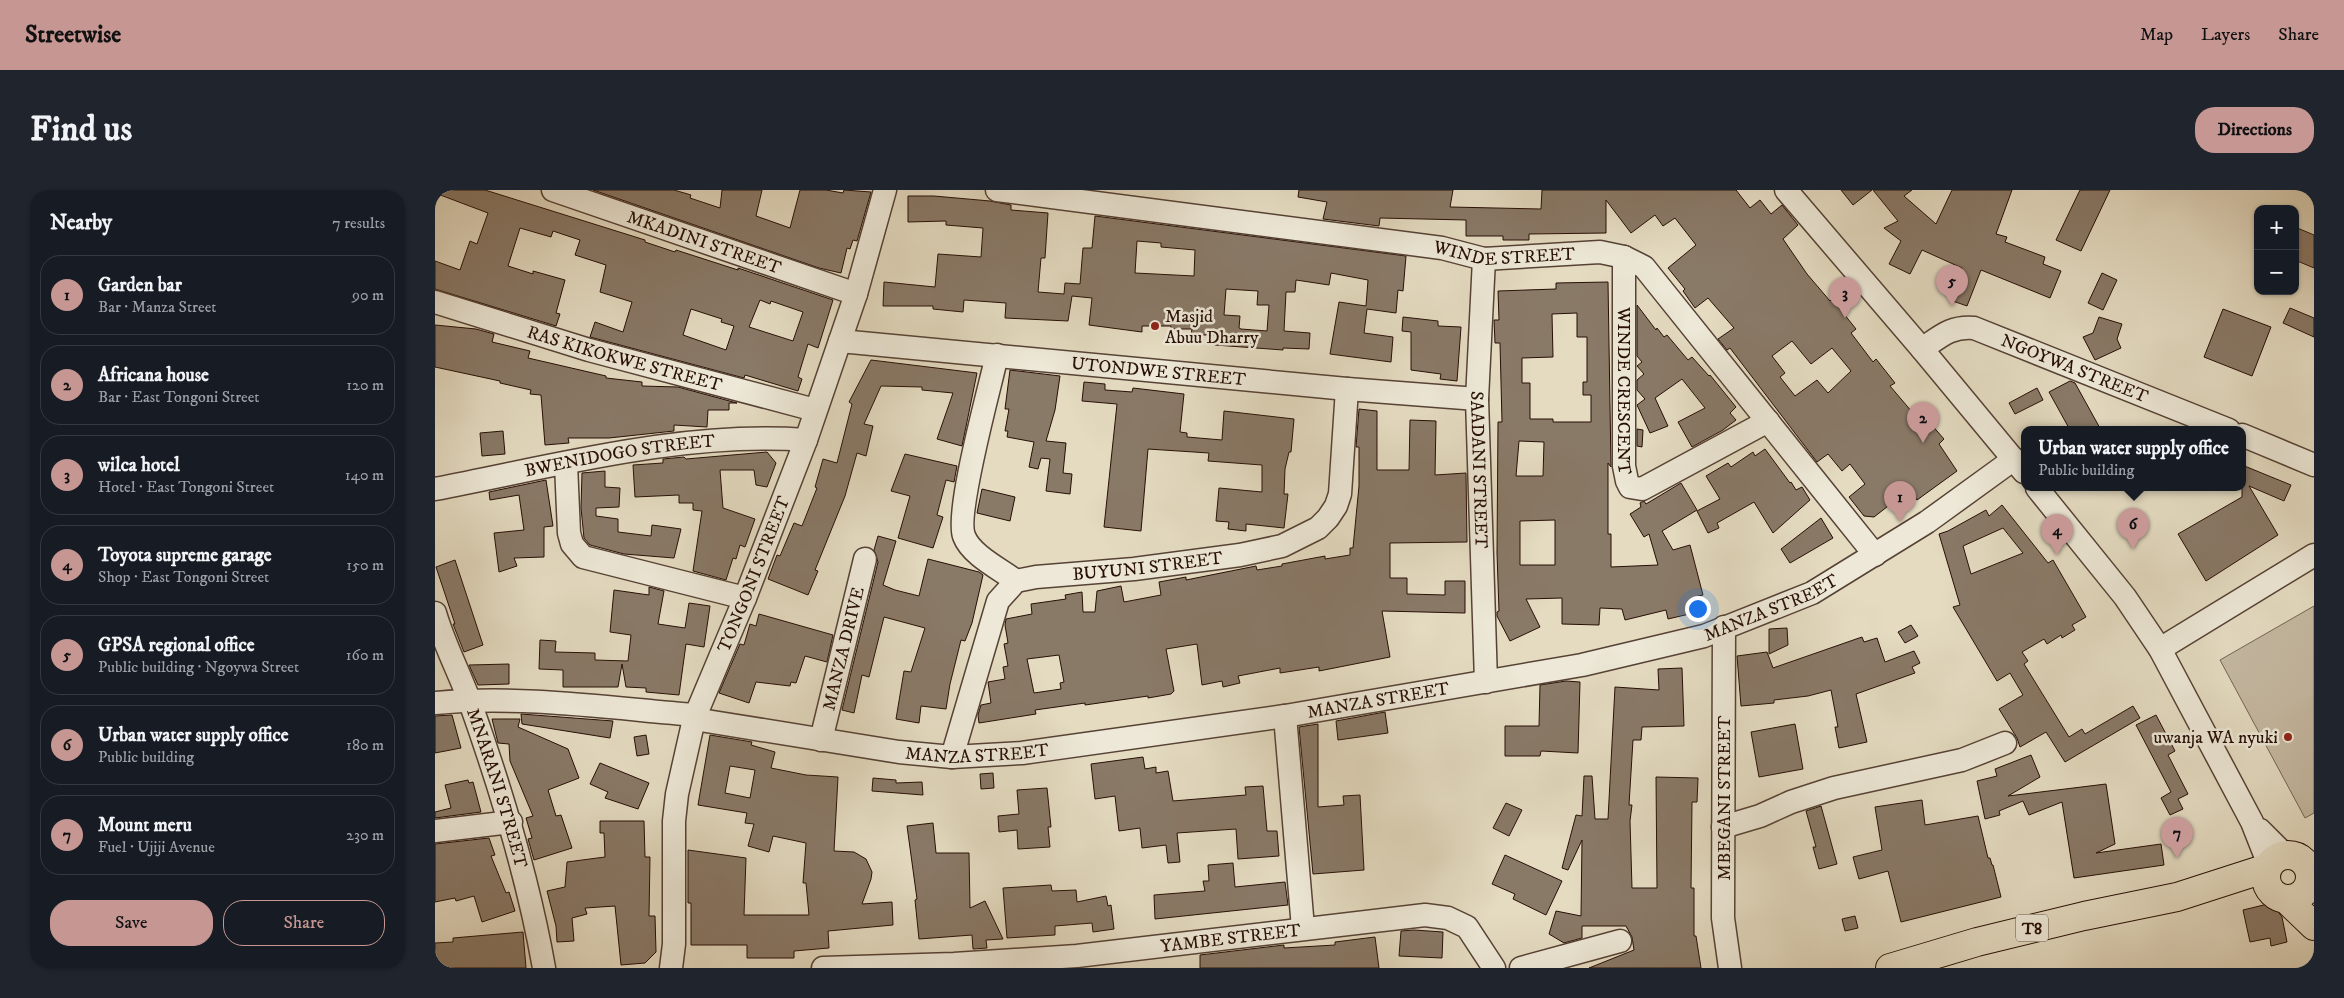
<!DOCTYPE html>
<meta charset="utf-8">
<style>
:root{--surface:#171b24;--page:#20242c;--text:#f1f3f6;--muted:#9ea1a6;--line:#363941;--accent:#c59692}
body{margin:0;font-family:"IM FELL DW Pica",serif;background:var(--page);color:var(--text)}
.controls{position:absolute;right:15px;top:15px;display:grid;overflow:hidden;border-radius:10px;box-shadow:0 1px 4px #0004}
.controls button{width:45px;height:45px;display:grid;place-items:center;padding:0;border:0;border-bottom:1px solid var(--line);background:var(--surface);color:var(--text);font:25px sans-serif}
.you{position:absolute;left:1262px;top:418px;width:18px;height:18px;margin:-12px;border:4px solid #fff;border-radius:50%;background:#1a73e8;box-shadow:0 0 0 8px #1a73e833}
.badge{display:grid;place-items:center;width:32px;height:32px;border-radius:50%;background:var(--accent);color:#111;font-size:16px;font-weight:700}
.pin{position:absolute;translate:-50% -41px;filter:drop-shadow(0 1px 2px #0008)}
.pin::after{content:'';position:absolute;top:26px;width:18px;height:15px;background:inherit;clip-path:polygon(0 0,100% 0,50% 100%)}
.popup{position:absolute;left:1586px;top:236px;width:225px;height:65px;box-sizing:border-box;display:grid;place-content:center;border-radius:10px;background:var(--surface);filter:drop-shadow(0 1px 4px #0005);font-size:16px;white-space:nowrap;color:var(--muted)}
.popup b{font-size:19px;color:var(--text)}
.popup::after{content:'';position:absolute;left:50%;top:100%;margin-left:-10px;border:10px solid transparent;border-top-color:var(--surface)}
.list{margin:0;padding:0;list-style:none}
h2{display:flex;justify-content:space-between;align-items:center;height:65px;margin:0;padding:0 20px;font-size:21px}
h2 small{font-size:16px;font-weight:400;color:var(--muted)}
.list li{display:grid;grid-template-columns:32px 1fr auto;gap:15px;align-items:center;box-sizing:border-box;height:80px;margin:0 10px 10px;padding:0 10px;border:1px solid var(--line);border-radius:20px}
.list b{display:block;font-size:19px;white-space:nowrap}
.list p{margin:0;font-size:16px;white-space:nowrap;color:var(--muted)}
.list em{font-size:16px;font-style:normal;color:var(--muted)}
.actions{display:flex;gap:10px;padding:15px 20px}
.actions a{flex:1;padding:11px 0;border:1px solid var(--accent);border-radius:20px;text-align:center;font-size:18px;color:var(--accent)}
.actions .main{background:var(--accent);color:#111}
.map{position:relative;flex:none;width:1879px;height:778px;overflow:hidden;border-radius:20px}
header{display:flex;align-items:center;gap:30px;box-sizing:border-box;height:70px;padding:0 25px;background:var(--accent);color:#111}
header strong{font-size:24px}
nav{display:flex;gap:28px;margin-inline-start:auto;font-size:18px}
.intro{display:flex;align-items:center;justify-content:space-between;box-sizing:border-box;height:120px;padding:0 30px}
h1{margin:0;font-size:35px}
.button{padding:12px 22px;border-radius:20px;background:var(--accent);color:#111;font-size:18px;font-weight:700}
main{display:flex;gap:30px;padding:0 30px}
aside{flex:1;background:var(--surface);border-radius:20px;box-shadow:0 1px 4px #0004}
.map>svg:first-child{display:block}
</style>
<header>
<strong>Streetwise</strong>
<nav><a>Map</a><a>Layers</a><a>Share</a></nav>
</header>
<div class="intro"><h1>Find us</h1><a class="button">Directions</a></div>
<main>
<aside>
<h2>Nearby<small>7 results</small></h2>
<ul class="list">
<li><span class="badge">1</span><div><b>Garden bar</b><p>Bar · Manza Street</p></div><em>90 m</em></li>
<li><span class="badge">2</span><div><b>Africana house</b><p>Bar · East Tongoni Street</p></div><em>120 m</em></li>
<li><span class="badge">3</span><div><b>wilca hotel</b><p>Hotel · East Tongoni Street</p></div><em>140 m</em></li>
<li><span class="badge">4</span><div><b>Toyota supreme garage</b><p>Shop · East Tongoni Street</p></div><em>150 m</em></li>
<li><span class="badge">5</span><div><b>GPSA regional office</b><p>Public building · Ngoywa Street</p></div><em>160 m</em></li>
<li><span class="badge">6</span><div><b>Urban water supply office</b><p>Public building</p></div><em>180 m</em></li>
<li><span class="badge">7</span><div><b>Mount meru</b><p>Fuel · Ujiji Avenue</p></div><em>230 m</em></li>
</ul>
<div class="actions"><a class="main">Save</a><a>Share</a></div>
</aside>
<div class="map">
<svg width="1879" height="778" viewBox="0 0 1879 778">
<rect width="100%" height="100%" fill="#e4dbc1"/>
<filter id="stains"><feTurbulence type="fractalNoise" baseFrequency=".004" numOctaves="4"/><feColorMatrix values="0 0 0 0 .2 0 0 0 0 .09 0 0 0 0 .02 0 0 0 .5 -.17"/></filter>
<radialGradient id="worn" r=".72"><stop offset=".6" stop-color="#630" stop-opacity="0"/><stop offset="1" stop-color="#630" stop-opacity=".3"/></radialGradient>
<!-- green -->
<polygon fill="#c4b8a1" stroke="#766454" points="1879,416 1879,623 1870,628 1785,470"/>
<!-- building -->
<g fill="#897967" stroke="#270f06" fill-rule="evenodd">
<path d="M0,0H50L210,50V52L240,62L241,60L303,80V78L398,110L383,158L373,154L363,187L367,189L363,201L310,185L309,188L155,147L160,132L188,142L197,112L165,102L171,75L140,65L145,50L118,41L116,47L85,38L73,76L98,84V81L130,90L121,123L125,124L121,136L0,99V71L25,80L35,51L42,54L53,23L0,3ZM325,110L335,114L336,111L368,122L358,151L314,137ZM256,119L287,129L286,132L299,136L291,160L248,145Z"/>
<polygon points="158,0 239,0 256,5 255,8 285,18 287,0 327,0 321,26 355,38 365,0 391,0 408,3 409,0 436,2 422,51 418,50 415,59 412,58 406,83 384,78"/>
<path d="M864,0H1018L1015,17L1106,19L1107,0H1301L1315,18L1325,10L1336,24L1347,15L1363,35L1348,49L1372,84L1395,111L1397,109L1421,139L1416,143L1438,172L1441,169L1460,193L1455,196L1483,229L1488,225L1509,249L1504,254L1522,281L1482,310L1475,299L1439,327L1429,326L1414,307L1430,294L1415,274L1407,281L1393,264L1382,272L1295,158L1292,160L1283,149L1299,138L1273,108L1260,118L1248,101L1250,99L1233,78L1261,55L1240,28L1228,36L1220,25L1196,43L1171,10V43L1094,44V50H1068V46H1031V30L945,28L944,36L888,29L892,12L863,7ZM1357,151L1376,174L1397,158L1416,181L1393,203L1382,190L1360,206L1345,187L1350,183L1337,166Z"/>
<polygon points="1406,0 1437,0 1418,15"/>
<polygon points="1438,0 1477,0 1469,6 1501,34 1517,0 1577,0 1561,44 1572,47 1570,52 1610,67 1608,74 1626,81 1615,108 1546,80 1532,116 1515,110 1527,78 1487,60 1475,84 1454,74 1466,51 1449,38 1463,31"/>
<polygon points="1645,0 1675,0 1646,61 1621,50"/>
<path d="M473,6H499L555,11L576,15V20L613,23L610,68H606L603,102L629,104L630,93L645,94L648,58H657L660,26L971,66L968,101L963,100L961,123L932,119L929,143L958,147L956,172L895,164L904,112L931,116L933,90L896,83L894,95L861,90L860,102H851L849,141L875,143L874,159L848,158V160L780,155L781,145H756L757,139H736V136H707V142L654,135L657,108L637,106L633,131L570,128L571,113L529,110L528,122L498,119V116H448L449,92L500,97L503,64L546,67L548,38L511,35V31L473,32ZM702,51L726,53V57L760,60L759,86L700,83ZM791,99L823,101L822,115H834L832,141L806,139L804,138L805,126L789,125Z"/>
<polygon points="1860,37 1879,45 1879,78 1860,70"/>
<polygon points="1667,83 1682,90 1668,120 1653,113"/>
<path d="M1173,92L1176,277L1173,273V344H1176V377L1223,375L1214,344L1209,347L1195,324L1206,317L1205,313L1209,311L1211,314L1246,293L1262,320L1227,341L1238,360L1255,355L1268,405L1260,407L1263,422L1233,429L1231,420L1190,430L1187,419L1165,418L1164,435L1127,434V408L1091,409L1105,437L1075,451L1062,426V422L1064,421L1062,363L1063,232H1067L1065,153H1060L1059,130H1064L1063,101L1121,99V93ZM1142,123V147H1152V192H1148V205H1156V232H1118V229H1095V193H1087V168L1118,167L1117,124ZM1084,251L1109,252L1108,286H1081ZM1120,330V375H1085V331Z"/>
<polygon points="1202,115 1221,140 1222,138 1229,147 1232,145 1253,170 1257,167 1274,186 1275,185 1301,217 1295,223 1301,230 1288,240 1257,257 1243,232 1270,218 1247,189 1220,208 1233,236 1215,243 1202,215 1210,209 1202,200 1202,190 1209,184 1202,176 1207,172 1202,166"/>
<polygon points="1855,118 1879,128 1879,147 1848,133"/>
<polygon points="1788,119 1836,137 1817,186 1769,167"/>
<polygon points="968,127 1003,131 1003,136 1026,137 1022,191 1005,189 1006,184 976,180 976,142 967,141"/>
<polygon points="1664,127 1687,134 1682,149 1686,158 1660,170 1648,147 1658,143"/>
<polygon points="0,135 41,139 59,144 57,152 95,161 93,168 171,186 171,188 207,192 207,196 243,197 302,213 294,213 294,220 273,220 272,237 239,235 239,241 174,248 133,248 134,253 110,255 106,205 95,204 96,200 65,193 65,191 0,177"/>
<polygon points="436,170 542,183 527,256 502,249 518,203 487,200 487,197 446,196 429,234 438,236 431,266 422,263 410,306 380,380 383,381 373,405 333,389 342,365 345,366 359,333 367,336 382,298 380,297 388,269 402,273 417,214 414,212"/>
<polygon points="575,180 625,186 620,220 611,251 631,253 628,283 637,284 635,304 611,301 615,269 606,268 603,279 594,277 599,252 572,247 573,241 570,241 574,219 570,219"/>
<polygon points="1635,191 1640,193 1666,240 1635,240 1614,202"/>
<polygon points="649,192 670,194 670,200 697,202 698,198 749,204 745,242 752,243 752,247 787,250 789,221 859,229 856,262 854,262 850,279 849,304 853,304 849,338 811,334 811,341 793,339 794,332 781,331 784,298 827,302 827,275 773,271 774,263 713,259 706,341 669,337 682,214 647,211"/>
<polygon points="1602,198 1608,210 1580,224 1574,213"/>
<path d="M924,219L942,221V280H974L975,230L1001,231L1000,285L1031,283L1032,352L955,353V388H972V404L1010,405V391H1030V423L947,421L955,467L884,481V477L845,483V478L803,486L805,493L788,497L787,491L767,495L762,454L731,459L739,501L736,504L713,508V506L650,515V513L600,520L601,524L544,533L543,525L546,515L556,513L553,492L570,489L568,477L573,476L569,454L573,453L570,435L571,429L597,424L596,414L631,409L630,405L647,402L648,422H660L662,401L686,396L689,412L726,405L724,392L751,387V390L821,376L822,380L847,376V374L890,366V369L915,365V358H918L924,296V257H921ZM624,465L629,492L625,493L626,499L599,503L592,469Z"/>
<polygon points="1202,239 1208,240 1207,257 1202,256"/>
<polygon points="68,241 70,264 47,266 45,243"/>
<polygon points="1330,259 1355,293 1356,292 1361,300 1367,297 1375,310 1338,343 1319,312 1282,333 1284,338 1273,343 1262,321 1285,309 1271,286 1293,273 1296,277 1318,262 1320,266"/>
<polygon points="332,262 341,273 332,297 321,295 319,280 285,280 288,318 320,329 310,357 305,355 301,369 298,368 291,390 258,381 267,321 258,320 258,313 244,313 244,305 200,307 198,275 228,273 228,269 249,267 251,269"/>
<polygon points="470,264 522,276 519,292 511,290 502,325 508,327 498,358 463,348 475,306 456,301"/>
<polygon points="1807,275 1856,295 1849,311 1814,296 1843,345 1771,391 1743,344 1807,307"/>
<polygon points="170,281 170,297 185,298 184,317 161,318 161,326 183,329 183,342 216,346 217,335 246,339 239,368 189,364 155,355 149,348 146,318 147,283"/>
<polygon points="111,290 118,336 109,337 109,367 79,368 82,376 64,382 59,343 89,340 84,305 55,310 54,302"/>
<polygon points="547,299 580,307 575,331 542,323"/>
<path d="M1567,315L1613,373L1618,370L1651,427L1637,435L1640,440L1627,448L1626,445L1612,454L1609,449L1587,462L1593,471L1589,474L1634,547L1647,539L1650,544L1698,516L1705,528L1630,572L1611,542L1585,557L1582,548L1564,519L1588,505L1575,483L1562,491L1518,417L1525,415L1504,344L1513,341L1551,320L1554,326ZM1568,338L1588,363L1536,384L1528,356Z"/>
<polygon points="1386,328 1398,348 1355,373 1346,359"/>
<polygon points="443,346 461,351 448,395 460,400 484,406 493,369 544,382 548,385 537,433 530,451 526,450 515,494 511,519 486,516 484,533 461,529 469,481 476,482 490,438 449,427 434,487 427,485 419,523 407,520 443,372 439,360"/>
<polygon points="20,370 48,455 29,462 18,434 20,434 1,377"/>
<polygon points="214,397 229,401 223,434 250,438 254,413 275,416 269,457 251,454 244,505 211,502 211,498 191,497 187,474 183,497 128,497 128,480 104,479 105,450 121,451 120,462 160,463 160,470 193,471 196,445 175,442 179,400 214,405"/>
<polygon points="324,424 398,445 392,472 370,466 361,493 356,492 355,496 321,492 314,513 284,503 305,454 309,455 315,434 321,436"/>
<polygon points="1476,435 1483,446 1470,453 1463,442"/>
<polygon points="1352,438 1353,455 1334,464 1334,439"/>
<polygon points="1427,447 1429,452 1442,448 1450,472 1479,461 1485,473 1477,477 1480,483 1421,504 1432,552 1404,558 1400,537 1403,537 1396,500 1373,506 1339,510 1339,513 1306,516 1302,466 1332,462 1338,478"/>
<polygon points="74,474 74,494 43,495 34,475"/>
<polygon points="1247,478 1249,536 1207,537 1206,550 1198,550 1194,615 1197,615 1195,631 1197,698 1222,698 1221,587 1263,588 1262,612 1257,612 1256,698 1259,698 1259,746 1261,746 1266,778 1154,778 1199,760 1197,747 1191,736 1147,736 1147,748 1129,753 1114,744 1121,721 1146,726 1147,650 1133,680 1127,678 1141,625 1147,626 1149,586 1157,586 1160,629 1173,629 1180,497 1224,500 1223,479"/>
<polygon points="1131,491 1145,492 1143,563 1106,561 1105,566 1070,566 1070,536 1104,536 1105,495"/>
<polygon points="950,522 953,543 903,550 901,531"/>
<polygon points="86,524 178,531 175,548 87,534"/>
<polygon points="17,525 26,558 0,563 0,526"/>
<polygon points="1721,525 1740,561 1733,565 1753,604 1743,609 1748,619 1735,625 1726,608 1736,602 1701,535"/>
<polygon points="57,529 85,529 83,537 133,559 144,588 113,600 121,626 126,625 137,658 99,670 93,649 97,648 91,628 98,626 75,571 74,554 63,553"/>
<polygon points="883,534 883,617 909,615 908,606 925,605 929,680 878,684 864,537"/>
<polygon points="1360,534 1368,579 1324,587 1316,542"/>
<polygon points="211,545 214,564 202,566 199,547"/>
<path d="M275,545L317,552L316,555L340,562L336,578L371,585L403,587L399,661L419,662L431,669L437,682L436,689L427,714L457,712L458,735L393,741L394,758L359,761V768H312V755H256V713H253V660L311,668L309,725H374L371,693H368L371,653L338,646L334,662L313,656L319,634L310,633L312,623L263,615ZM295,576L320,580L315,608L290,603Z"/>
<polygon points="1596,565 1605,587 1573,606 1671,594 1680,654 1661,663 1726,654 1729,675 1639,688 1627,612 1594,625 1588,611 1564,621 1565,625 1550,629 1542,591 1562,586 1560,579"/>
<polygon points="708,567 710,579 721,577 721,583 733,581 738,611 811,605 810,597 828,596 832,641 842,641 844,666 803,669 801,639 742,643 745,672 733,673 731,655 707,658 705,638 684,641 680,606 660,609 656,574"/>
<polygon points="165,573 214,593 203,619 170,608 173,602 155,594"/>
<polygon points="558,583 559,598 546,599 545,584"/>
<polygon points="438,588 461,590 461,593 487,592 488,605 437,601"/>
<polygon points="33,590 34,593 38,592 46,622 0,628 0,622 16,618 10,595"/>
<polygon points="612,598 616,637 613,637 615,657 583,659 582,640 564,642 563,626 584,624 582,600"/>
<polygon points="1487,610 1490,635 1543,626 1553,668 1555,668 1557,675 1558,675 1566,707 1466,732 1453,681 1424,689 1418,667 1447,660 1440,617"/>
<polygon points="1071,613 1087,620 1074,646 1058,638"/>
<polygon points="1386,616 1402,674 1384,679 1378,657 1381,657 1371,621"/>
<polygon points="165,631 209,631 210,667 215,667 214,726 220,726 221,762 210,773 186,775 180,716 150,718 152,724 137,728 139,751 122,752 121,736 112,701 130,697 132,672 170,667 169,643 165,643"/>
<polygon points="498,633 501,663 534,663 535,718 550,711 568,749 551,750 552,758 538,759 537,745 484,749 480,710 482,709 472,636"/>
<polygon points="54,648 60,665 56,666 71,703 74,702 80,721 47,732 39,706 21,711 20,708 0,712 0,654"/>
<polygon points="1070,665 1127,691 1111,725 1078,709 1080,704 1057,694"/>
<polygon points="798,673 800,697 850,692 853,715 720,729 719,705 770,701 768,691 774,691 773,675"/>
<polygon points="616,695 617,701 641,700 642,712 671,706 673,716 676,715 679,739 658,742 657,733 620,736 620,745 572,748 568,698"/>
<polygon points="1837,713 1847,727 1852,752 1836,756 1835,748 1815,752 1808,720"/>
<polygon points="1420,726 1423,738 1410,741 1407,729"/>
<polygon points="979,740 1008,742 1007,768 964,766 966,741"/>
<polygon points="88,742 91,778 0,778 0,753 18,752 18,748"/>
<polygon points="940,747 944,778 765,778 765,765 849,755 849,758 900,755 900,752"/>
</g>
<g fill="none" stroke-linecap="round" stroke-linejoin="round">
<!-- minor casing -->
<g stroke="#564235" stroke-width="25">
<g id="minor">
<path id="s1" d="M118,0L421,104"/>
<path id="s2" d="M562,0L1007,58L1049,69L1165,62L1189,67L1209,77L1440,365"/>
<polyline points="1351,0 1487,159 1589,282"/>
<path id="s3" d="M1189,67V276L1192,291L1195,297L1207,299L1333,231"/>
<path id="s4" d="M1049,69L1042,209L1051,492"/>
<path id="s5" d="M0,112L154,160L380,220"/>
<path id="s6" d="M405,151L912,199L1042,209"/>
<path id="s7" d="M1487,159C1506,146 1516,136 1539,138L1794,240"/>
<path d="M562,165C555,197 520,322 529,346C536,365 565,379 581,391"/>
<polyline points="1807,245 1879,275"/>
<polyline points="131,274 134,343 137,354 148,367 310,408"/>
<polyline points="1602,298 1690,407 1725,459 1817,632 1834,675"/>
<path id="s8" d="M0,299C120,276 248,241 371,250"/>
<path id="s9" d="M0,423C9,454 24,482 35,512C66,599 93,687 109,778"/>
<polyline points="1289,437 1288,728 1295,778"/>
<polyline points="1725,459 1879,365"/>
<path d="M0,513C86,505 174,518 260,525"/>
<polyline points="850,526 868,738"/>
<path id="s10" d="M259,529L464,562L517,567L587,563L850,526L1147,475L1269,446L1377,403L1492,332L1579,269"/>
<path id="s11" d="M386,550L430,369"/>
<path id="s12" d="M517,567L563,411L581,391L601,387L699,379L805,365L847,356L883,338L893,328L901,316L905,304L912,199"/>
<polyline points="1288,637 1325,626 1356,612 1399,598 1527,570 1570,553"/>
<polyline points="1825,640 1850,665"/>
<polyline points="0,641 76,632"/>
<path id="s13" d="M236,778L239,754V631L242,604L259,529L310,408L371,250L421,104L450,0"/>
<path id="s14" d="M388,778L519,774L642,766L990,725L1013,728L1032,737L1059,778"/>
<polyline points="1086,778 1185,751"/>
</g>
</g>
<!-- major casing -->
<g stroke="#270f06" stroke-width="30">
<polyline id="major" points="1852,710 1879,736"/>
</g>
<!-- highway casing -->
<g stroke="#270f06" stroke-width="30">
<g id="highway">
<circle cx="1853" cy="687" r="22"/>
<polyline points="1455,778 1542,752 1649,726 1742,707 1832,678"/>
</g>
</g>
<!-- minor -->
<use href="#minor" stroke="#ede8d7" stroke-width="22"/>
<!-- major -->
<use href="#major" stroke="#e4dbc1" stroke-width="28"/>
<!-- highway -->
<use href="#highway" stroke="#e4dbc1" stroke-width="28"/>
</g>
<!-- markers -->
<g fill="#8f2418" stroke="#ede8d7" stroke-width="2">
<circle cx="720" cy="136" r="5"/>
<circle cx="1853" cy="547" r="5"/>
</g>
<g text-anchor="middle" stroke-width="5" stroke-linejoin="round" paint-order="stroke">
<!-- shield labels -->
<rect fill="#ede8d7" stroke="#625045" stroke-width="1" x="1581" y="724.5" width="32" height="27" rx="4"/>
<g font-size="16" font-weight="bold" fill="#270f06">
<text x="1597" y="744">T8</text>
</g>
<!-- street labels -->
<g font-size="18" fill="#270f06" stroke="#ede8d7">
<text dy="6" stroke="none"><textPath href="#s1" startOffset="160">MKADINI STREET</textPath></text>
<text dy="6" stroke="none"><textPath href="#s2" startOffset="512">WINDE STREET</textPath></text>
<text dy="6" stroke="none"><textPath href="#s5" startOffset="198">RAS KIKOKWE STREET</textPath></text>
<text dy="6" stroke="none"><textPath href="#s7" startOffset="166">NGOYWA STREET</textPath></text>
<text dy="6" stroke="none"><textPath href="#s6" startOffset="320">UTONDWE STREET</textPath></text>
<text dy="6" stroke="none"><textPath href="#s3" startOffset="134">WINDE CRESCENT</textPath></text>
<text dy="6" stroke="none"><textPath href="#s8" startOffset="188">BWENIDOGO STREET</textPath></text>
<text dy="6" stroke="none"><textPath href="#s4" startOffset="211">SAADANI STREET</textPath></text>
<text dy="6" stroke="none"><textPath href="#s12" startOffset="322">BUYUNI STREET</textPath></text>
<text dy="6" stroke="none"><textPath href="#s13" startOffset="408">TONGONI STREET</textPath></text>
<text dy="6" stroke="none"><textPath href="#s10" startOffset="1096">MANZA STREET</textPath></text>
<text dy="6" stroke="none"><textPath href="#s11" startOffset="94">MANZA DRIVE</textPath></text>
<text dy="6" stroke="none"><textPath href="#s10" startOffset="691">MANZA STREET</textPath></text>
<text dy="6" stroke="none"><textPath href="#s10" startOffset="286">MANZA STREET</textPath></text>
<text dy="6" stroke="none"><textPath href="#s9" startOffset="186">MNARANI STREET</textPath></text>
<text transform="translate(1289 608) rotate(-90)" y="6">MBEGANI STREET</text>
<text dy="6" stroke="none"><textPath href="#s14" startOffset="409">YAMBE STREET</textPath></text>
</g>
<!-- poi labels -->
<g font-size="18" fill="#270f06" stroke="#ede8d7" text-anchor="start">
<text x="730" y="132">Masjid<tspan x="730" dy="21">Abuu Dharry</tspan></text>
<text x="1843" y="553" text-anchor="end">uwanja WA nyuki</text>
</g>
</g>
<rect width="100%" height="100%" filter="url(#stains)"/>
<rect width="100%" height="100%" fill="url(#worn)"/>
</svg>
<div class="controls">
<button>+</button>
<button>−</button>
</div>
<div class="you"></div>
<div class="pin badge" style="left:1465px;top:332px">1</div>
<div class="pin badge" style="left:1488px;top:253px">2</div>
<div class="pin badge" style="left:1410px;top:128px">3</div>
<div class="pin badge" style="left:1622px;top:365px">4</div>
<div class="pin badge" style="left:1517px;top:116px">5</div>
<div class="pin badge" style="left:1698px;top:359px">6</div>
<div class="popup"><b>Urban water supply office</b>Public building</div>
<div class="pin badge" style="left:1742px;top:668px">7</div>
</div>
</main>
